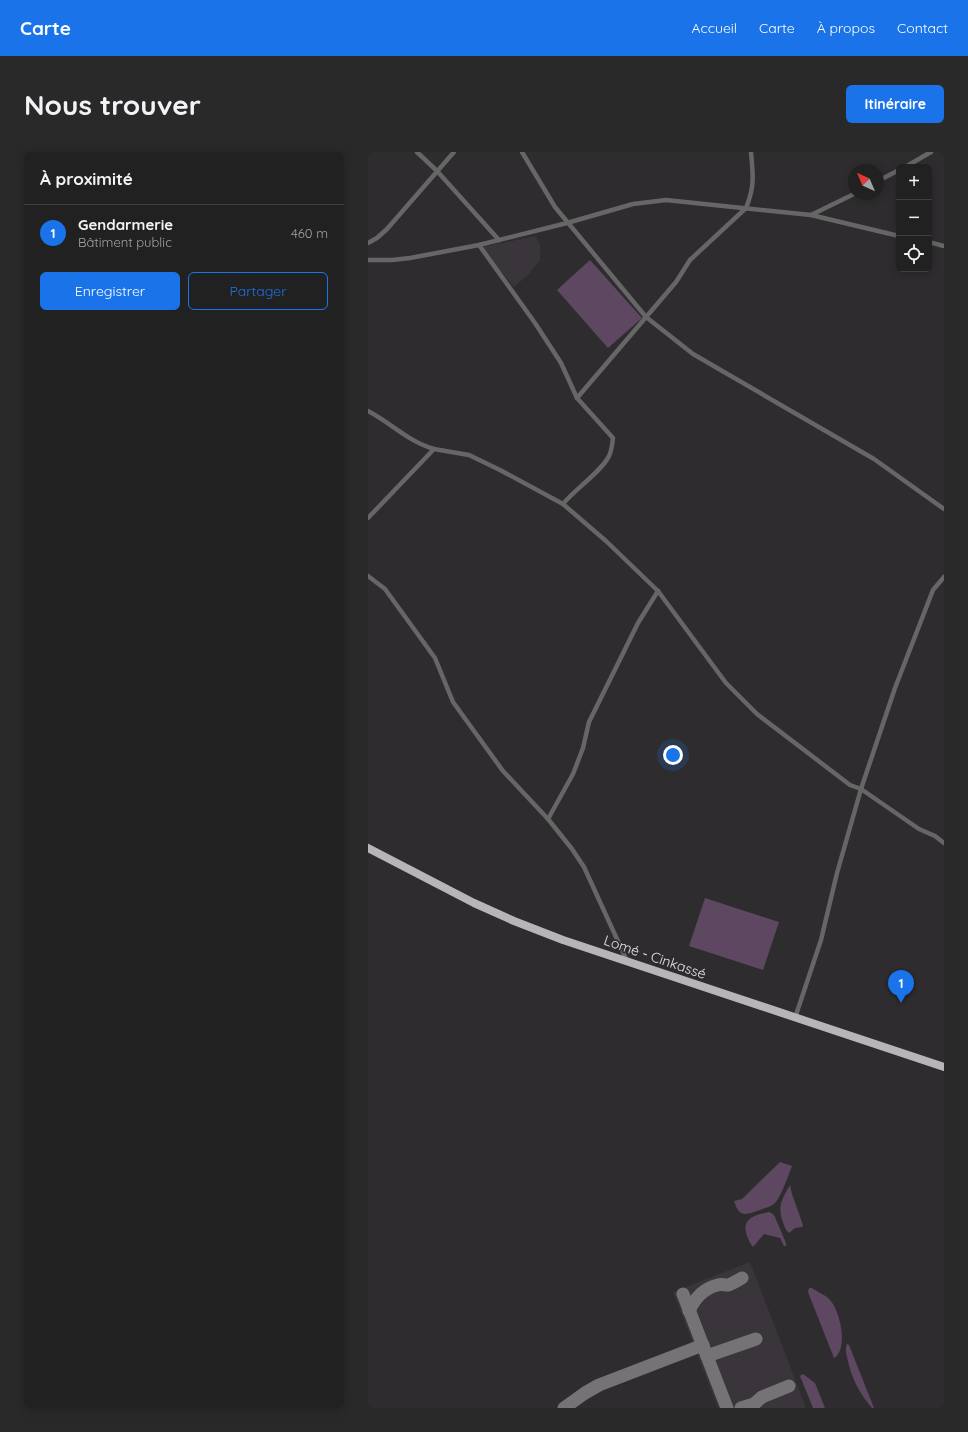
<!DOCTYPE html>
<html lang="fr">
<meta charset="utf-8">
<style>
:root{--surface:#222122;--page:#2a292a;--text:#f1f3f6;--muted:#a2a3a5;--line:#3f3e40;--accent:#1a73e8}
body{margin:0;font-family:Quicksand,sans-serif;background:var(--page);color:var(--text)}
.controls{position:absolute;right:12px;top:12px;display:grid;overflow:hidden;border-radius:6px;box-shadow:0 2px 10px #0003}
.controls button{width:36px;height:36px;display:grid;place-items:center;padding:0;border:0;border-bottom:1px solid var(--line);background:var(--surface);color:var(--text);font:20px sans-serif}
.compass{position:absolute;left:480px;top:12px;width:36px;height:36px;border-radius:50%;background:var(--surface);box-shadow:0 2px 10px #0003;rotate:316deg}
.you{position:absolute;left:305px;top:603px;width:14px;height:14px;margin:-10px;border:3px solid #fff;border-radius:50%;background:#1a73e8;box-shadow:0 0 0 6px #1a73e833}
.badge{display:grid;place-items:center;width:26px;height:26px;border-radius:50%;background:var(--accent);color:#fff;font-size:13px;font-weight:700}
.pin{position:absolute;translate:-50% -33px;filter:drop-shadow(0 1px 2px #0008)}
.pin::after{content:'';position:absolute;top:21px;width:14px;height:12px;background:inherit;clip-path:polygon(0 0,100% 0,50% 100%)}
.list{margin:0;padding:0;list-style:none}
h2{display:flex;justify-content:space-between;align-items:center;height:52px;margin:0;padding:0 16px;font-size:17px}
h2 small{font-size:13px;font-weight:400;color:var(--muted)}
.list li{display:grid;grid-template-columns:26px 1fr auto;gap:12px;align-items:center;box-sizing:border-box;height:56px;padding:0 16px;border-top:1px solid var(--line)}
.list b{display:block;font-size:15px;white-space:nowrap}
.list p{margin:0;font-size:13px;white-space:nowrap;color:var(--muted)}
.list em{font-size:13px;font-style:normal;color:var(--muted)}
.actions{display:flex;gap:8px;padding:12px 16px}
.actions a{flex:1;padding:9px 0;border:1px solid var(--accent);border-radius:6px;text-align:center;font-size:14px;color:var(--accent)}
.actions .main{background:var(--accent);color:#fff}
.icon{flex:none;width:22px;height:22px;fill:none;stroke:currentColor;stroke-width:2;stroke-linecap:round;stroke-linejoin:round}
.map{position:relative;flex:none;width:576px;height:1256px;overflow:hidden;border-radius:6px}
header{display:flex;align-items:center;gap:24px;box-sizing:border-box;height:56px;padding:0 20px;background:var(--accent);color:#fff}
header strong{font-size:19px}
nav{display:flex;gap:22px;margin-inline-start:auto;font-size:14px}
.intro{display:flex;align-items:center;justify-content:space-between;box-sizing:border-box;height:96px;padding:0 24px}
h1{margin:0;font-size:28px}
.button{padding:10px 18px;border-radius:6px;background:var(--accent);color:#fff;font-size:14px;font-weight:700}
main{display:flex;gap:24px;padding:0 24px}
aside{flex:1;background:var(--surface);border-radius:6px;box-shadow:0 2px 10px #0003}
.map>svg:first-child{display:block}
</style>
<header>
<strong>Carte</strong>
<nav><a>Accueil</a><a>Carte</a><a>À propos</a><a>Contact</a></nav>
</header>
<div class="intro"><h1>Nous trouver</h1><a class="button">Itinéraire</a></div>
<main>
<aside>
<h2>À proximité<small></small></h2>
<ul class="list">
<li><span class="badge">1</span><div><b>Gendarmerie</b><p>Bâtiment public</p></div><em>460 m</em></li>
</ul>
<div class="actions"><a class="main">Enregistrer</a><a>Partager</a></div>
</aside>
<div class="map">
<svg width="576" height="1256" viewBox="0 0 576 1256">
<rect width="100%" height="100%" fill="#2e2c2e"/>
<!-- built -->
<g fill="#3a353b">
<polygon points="168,84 172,93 172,108 161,122 146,135 125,110 115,95"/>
<polygon points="382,1110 438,1256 350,1256 305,1140"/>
</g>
<!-- green -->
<g fill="#5d4761">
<polygon points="222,108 274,166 240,196 189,138"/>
<polygon points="337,746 411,770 395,818 321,794"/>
<path d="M412,1010L424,1014C421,1022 413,1045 407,1051C403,1055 397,1056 392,1058C378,1063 371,1066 366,1049L374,1047Z"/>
<path d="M422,1033L424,1042L435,1073L434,1075L427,1076L421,1081C418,1078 417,1076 416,1073C409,1055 413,1049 422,1033Z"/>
<path d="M401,1060L405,1062L407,1065L418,1091V1094H416L412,1086L396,1082L385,1095C382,1092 381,1088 379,1084C373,1067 386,1063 401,1060Z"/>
<path d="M441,1136H444C449,1140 458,1143 462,1148C472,1158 481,1198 466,1206L440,1140Z"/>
<path d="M479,1192L481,1193L506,1256H504C491,1241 483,1225 479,1205C478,1200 477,1196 479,1192Z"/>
<polygon points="435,1222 447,1231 457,1256 445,1256 432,1224"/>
</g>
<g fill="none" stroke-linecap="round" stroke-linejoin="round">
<!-- taxiway -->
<g stroke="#757375" stroke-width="13">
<polyline points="315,1142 359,1256"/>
<path d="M321,1159C327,1146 336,1136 350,1133C353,1132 356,1133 360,1133C364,1132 370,1128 374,1126"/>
<polyline points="339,1204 388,1187"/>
<polyline points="196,1256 217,1241 231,1233 335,1193"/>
<polyline points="373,1256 386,1252 394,1245 421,1234"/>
</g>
<!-- street -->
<g stroke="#676667" stroke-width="4.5">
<polyline points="49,0 69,19 131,88"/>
<polyline points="154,0 187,55 278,165 325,202 506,307 576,357"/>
<polyline points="537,15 563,0"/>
<polyline points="510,29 531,18"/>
<polyline points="443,63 486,42"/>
<polyline points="561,90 576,94"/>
<polyline points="0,91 9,86 19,77 86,0"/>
<path d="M111,93L167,171L193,211L209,246L245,286C244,292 244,298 241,304C234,319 207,337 195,352"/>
<polyline points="0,108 24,108 42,106 111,93 199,71 265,52 298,48 443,63 531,84"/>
<path d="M209,246L308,130L322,108L378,56C387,34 385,23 383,0"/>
<path d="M0,259C23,271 41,290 66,297"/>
<polyline points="0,366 66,297 101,303 132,318 195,352 238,389 290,439 358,531 389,562 482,633 493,637 551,677 567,684 576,691"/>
<polyline points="0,424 17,437 67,506 85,550 135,619 180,667 204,697 216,715 259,809"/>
<polyline points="180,667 205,622 215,596 221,570 270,471 290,439"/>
<polyline points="427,866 453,788 469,721 493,637 527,536 565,438 576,425"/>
</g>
<!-- highway -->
<polyline stroke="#b8b5b8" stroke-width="8" points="0,696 106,751 146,769 195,788 576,915"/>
</g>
<g text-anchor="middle" stroke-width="3.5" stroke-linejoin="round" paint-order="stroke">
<!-- street labels -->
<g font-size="14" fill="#e6e4e6" stroke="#2e2c2e">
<text transform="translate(287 805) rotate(19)" y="5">Lomé - Cinkassé</text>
</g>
</g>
</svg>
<div class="controls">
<button>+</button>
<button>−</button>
<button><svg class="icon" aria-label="locate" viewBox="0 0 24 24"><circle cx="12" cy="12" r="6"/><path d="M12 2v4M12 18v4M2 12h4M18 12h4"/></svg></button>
</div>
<svg class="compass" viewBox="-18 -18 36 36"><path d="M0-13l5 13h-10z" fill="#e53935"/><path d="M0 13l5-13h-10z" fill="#a2a3a5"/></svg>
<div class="you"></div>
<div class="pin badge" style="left:533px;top:851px">1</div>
</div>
</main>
